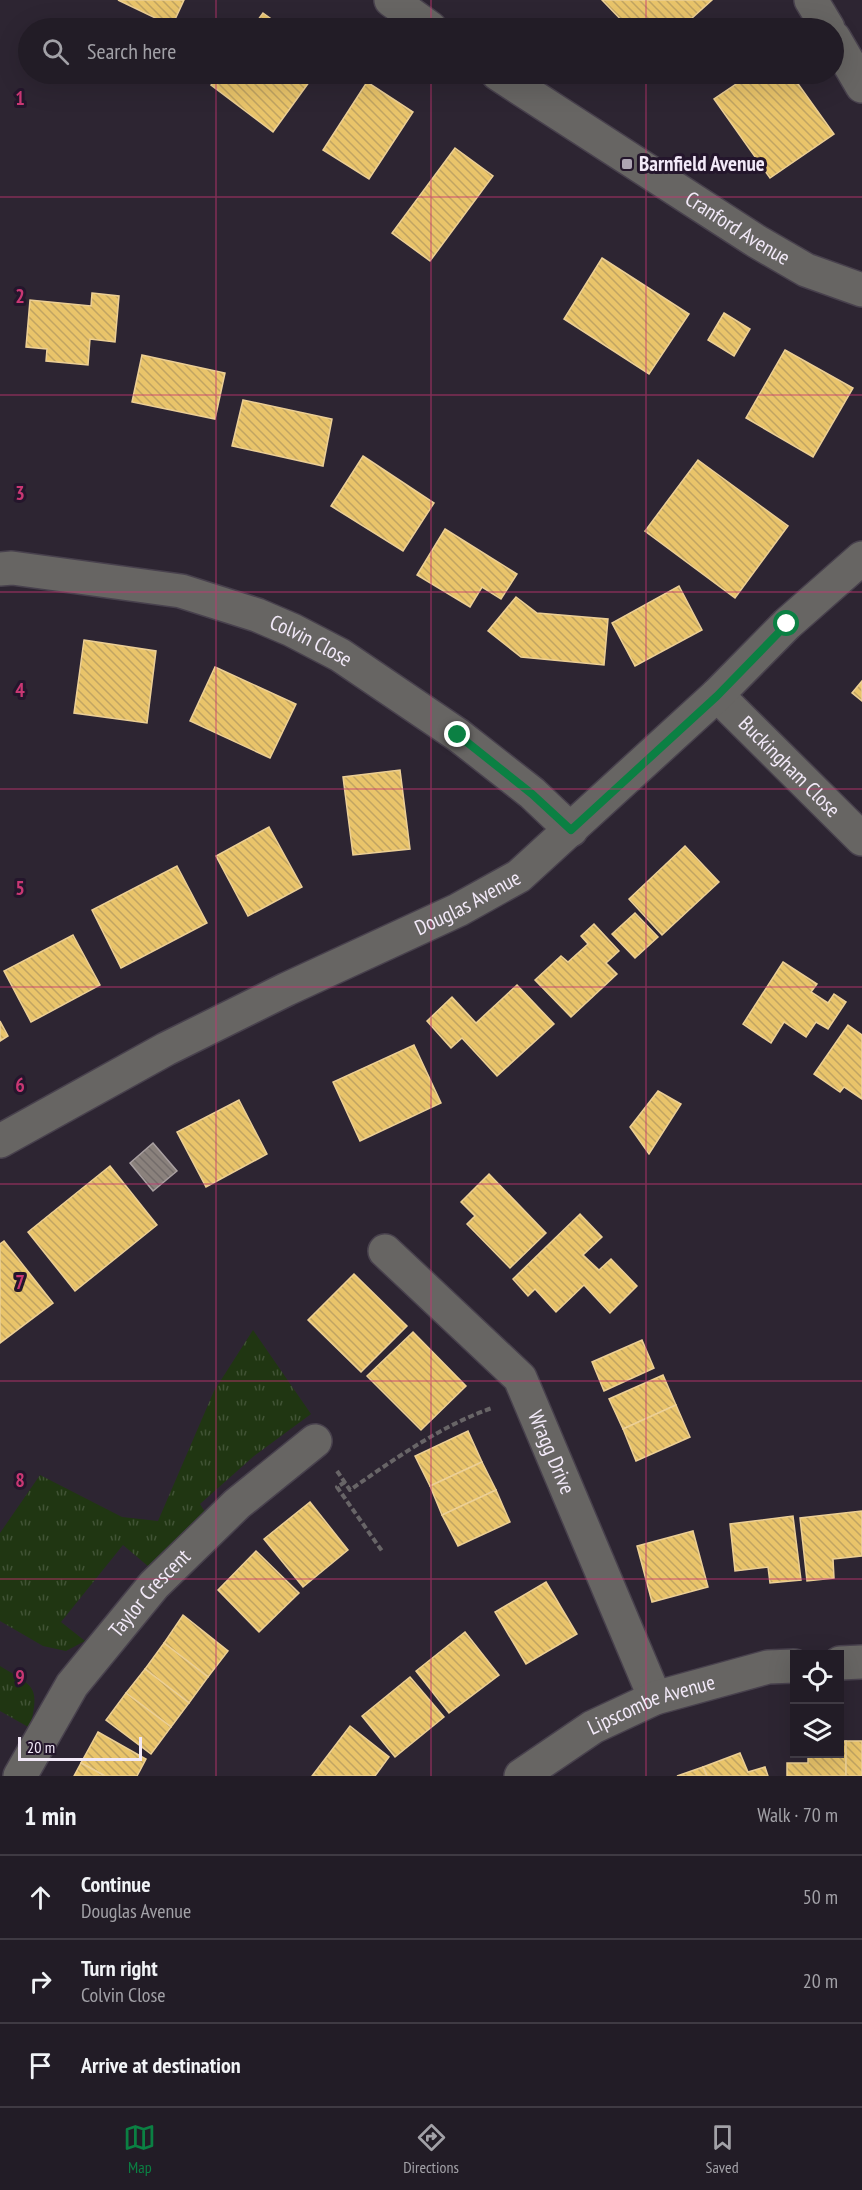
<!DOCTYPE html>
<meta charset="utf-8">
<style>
:root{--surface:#221c26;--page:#2a252e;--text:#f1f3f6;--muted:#a2a1a7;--line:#3f3a43;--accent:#0b8043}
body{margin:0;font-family:"PT Sans Narrow",sans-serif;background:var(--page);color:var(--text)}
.controls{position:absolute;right:18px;bottom:18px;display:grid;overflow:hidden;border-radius:0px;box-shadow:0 6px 24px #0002}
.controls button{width:54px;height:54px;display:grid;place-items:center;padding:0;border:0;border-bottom:2px solid var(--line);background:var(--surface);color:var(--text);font:30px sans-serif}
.scale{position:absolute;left:18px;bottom:15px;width:124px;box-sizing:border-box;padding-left:6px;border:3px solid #f2e9f8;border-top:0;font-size:16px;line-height:21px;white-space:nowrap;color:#f2e9f8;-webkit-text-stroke:4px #24162c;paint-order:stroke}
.stop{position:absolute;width:18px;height:18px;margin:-14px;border:4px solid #0b8043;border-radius:50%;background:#fff}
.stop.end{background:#0b8043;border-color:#fff;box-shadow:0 2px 6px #0008}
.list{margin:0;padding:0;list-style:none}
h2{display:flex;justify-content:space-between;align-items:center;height:78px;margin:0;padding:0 24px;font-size:26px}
h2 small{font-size:20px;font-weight:400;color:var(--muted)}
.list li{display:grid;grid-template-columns:39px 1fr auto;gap:18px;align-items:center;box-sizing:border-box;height:84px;padding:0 24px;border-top:2px solid var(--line)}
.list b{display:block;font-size:22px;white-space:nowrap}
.list p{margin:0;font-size:20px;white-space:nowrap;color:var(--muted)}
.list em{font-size:20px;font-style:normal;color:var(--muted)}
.icon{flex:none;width:33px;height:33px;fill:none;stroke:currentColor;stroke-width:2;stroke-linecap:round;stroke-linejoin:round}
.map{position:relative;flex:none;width:862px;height:1776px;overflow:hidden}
.search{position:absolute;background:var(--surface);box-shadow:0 6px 24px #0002;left:18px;right:18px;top:18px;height:66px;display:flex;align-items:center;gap:15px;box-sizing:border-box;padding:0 21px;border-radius:33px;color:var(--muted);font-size:22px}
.sheet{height:330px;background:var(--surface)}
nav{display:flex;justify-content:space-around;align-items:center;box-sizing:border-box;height:84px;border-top:2px solid var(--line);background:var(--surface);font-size:16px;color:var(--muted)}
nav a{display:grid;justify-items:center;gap:3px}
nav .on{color:var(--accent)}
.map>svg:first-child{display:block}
</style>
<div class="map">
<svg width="862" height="1776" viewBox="0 0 862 1776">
<defs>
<pattern id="grass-tufts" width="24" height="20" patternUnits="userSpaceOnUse" patternTransform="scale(1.5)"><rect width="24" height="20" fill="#203612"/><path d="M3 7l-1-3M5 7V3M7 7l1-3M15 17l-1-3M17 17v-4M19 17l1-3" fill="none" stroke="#415335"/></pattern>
<pattern id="homes-back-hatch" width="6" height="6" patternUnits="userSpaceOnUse" patternTransform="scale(1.5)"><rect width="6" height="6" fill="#e9c46a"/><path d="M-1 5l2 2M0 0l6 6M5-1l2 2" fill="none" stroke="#c1a462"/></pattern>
<pattern id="industry-back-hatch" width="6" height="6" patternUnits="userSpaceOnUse" patternTransform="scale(1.5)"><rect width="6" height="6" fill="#8a817c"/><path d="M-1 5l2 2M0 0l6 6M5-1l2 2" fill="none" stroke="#736c6a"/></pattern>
</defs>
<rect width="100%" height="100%" fill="#2d2532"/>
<!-- grass -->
<g fill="url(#grass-tufts)">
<polygon points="253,1330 311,1414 254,1456 200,1504 205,1512 149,1567 123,1545 61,1622 85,1641 66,1651 43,1646 0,1621 0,1533 40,1475 122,1517 158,1521 214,1391"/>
<path d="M0,1666C35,1687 40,1686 30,1728L0,1711Z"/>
</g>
<!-- homes -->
<g fill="url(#homes-back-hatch)" stroke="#eccf95" stroke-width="1.5">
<polygon points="118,0 184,0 172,26"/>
<polygon points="602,0 712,0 681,28 629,28"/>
<polygon points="263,13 284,28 252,28"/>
<polygon points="219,74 315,74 273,132 211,85"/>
<polygon points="751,74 791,74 834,134 770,178 714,99"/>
<polygon points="367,82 413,112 369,179 323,150"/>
<polygon points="455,148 493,176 430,261 392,233"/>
<polygon points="602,258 689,314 649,374 564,319"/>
<polygon points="92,293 119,296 115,342 90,339 88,365 46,361 47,349 26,347 30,300 91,306"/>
<polygon points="724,313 750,329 734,356 708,340"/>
<polygon points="785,350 853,388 813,457 746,418"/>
<polygon points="142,355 225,373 215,419 132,402"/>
<polygon points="243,400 332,419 323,466 232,446"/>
<polygon points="363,456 434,503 403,551 331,506"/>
<polygon points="698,460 788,526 735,598 645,531"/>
<polygon points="445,529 517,574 501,599 482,587 470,607 417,575"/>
<polygon points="679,586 702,630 635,666 612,623"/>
<polygon points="516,597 537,613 608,619 604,665 521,657 488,631"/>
<polygon points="84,640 156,651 147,723 74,713"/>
<polygon points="215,667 296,704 270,758 190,721"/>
<polygon points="862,681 862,701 852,693"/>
<polygon points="400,770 410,849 353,855 343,777"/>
<polygon points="269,827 302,887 248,916 216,856"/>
<polygon points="685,846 719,882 662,935 629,899"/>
<polygon points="177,866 207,923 121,968 92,910"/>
<polygon points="635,913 658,937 635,958 612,934"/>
<polygon points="594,924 619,951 606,963 617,974 571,1017 535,980 561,956 568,962 588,944 581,936"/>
<polygon points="73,935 100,985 31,1022 4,971"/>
<polygon points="783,962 817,984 811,992 828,1003 834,994 846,1002 828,1029 816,1022 806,1037 784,1022 771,1043 743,1024"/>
<polygon points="517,985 554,1024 497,1076 462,1038 451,1048 427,1021 452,997 476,1023"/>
<polygon points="0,1021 8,1036 0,1041"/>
<polygon points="848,1025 862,1035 862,1099 844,1087 840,1092 814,1074"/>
<polygon points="414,1045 441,1103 360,1141 333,1082"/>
<polygon points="658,1091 681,1104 649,1154 630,1127"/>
<polygon points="239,1100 267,1154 206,1187 177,1132"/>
<polygon points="110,1166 157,1225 75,1291 28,1232"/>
<polygon points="489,1174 546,1233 510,1268 467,1224 475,1216 461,1202"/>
<polygon points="580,1214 602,1237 583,1255 599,1270 611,1259 637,1286 610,1313 584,1285 556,1312 535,1289 528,1296 513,1279"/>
<polygon points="4,1241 53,1303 0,1343 0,1244"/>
<polygon points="354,1274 407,1326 361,1372 308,1320"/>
<polygon points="413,1332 466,1386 421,1430 367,1376"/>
<polygon points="642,1340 654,1368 604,1391 592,1362"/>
<polygon points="663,1375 676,1405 623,1429 609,1399"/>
<polygon points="676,1405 690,1437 636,1461 623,1429"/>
<polygon points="468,1431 482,1462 430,1486 415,1456"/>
<polygon points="482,1462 496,1490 442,1515 430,1486"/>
<polygon points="496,1490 510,1522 458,1546 442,1515"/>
<polygon points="310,1502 348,1550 303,1587 264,1539"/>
<polygon points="862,1511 862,1556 833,1559 834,1578 807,1581 800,1518"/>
<polygon points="793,1516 801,1580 770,1583 768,1567 735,1571 730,1524"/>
<polygon points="693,1531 708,1587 652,1602 637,1546"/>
<polygon points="256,1551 299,1593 259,1632 218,1590"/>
<polygon points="546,1582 577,1634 526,1664 495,1612"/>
<polygon points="183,1615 228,1651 208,1677 164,1643"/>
<polygon points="465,1632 499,1675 449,1713 416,1671"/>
<polygon points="164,1643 208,1677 189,1703 145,1669"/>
<polygon points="145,1669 189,1703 171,1727 126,1693"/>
<polygon points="410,1677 444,1717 395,1757 362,1716"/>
<polygon points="126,1693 171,1727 151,1754 106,1720"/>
<polygon points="350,1726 389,1757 375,1776 312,1776"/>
<polygon points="98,1732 146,1759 137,1776 105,1776 81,1763"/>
<polygon points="840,1741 846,1741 846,1776 787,1776 787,1763 808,1763 808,1754 840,1754"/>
<rect x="846" y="1741" width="16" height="35"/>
<polygon points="740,1753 748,1772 765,1767 768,1776 707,1776 703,1767"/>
<polygon points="81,1763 105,1776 74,1776"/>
<polygon points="703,1767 707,1776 677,1776"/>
</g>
<!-- industry -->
<polygon fill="url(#industry-back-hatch)" stroke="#a9a0a1" stroke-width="1.5" points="153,1143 177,1171 153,1191 130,1163"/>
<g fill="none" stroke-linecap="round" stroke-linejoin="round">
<!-- minor casing -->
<g stroke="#48414d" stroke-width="36">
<g id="minor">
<polyline points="391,0 430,28"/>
<polyline points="811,0 828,28"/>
<polyline points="834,38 862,86"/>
<path id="s1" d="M498,74L756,241L806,270L862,290"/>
<path id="s2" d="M0,569L12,568L181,591L257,615L292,630L340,655L458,735L532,793L571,830"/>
<path id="s3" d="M717,695L862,839"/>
<path id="s4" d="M0,1141L166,1049L287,989L458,910L519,876L717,695L787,624L862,558"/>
<path id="s5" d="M385,1251L520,1378L655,1698"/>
<polyline points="840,1663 862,1662"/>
<path id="s6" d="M20,1776L72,1685L154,1585L237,1504L315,1441"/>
<path id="s7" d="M521,1776L593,1727L655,1698L768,1667L794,1666"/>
</g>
</g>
<!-- path -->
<g stroke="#686567" stroke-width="4" stroke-dasharray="6 3" stroke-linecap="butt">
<path d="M337,1471L350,1490C393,1460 442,1425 492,1408"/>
<polyline points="345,1482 337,1487 382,1551"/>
</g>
<!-- minor -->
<use href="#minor" stroke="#676563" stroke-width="33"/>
</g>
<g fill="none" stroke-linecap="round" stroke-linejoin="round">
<!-- route -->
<polyline stroke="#0b8043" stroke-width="8" points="458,735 532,794 571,830 717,696 787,624"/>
</g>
<!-- grid -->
<path fill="none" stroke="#c93773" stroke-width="1.5" stroke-opacity="0.55" d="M216,0V28M431,0V28M646,0V28M216,74V1776M431,74V1776M646,74V1776M0,197H862M0,395H862M0,592H862M0,789H862M0,987H862M0,1184H862M0,1381H862M0,1579H862"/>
<!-- markers -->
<rect fill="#ada4b3" stroke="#24162c" stroke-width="2" x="621" y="158" width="12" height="12" rx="3"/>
<g text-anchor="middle" stroke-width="6" stroke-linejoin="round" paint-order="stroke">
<!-- poi labels -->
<g font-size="21" font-weight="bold" fill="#f2e9f8" stroke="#24162c" text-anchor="start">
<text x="639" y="171">Barnfield Avenue</text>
</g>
<!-- street labels -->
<g font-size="21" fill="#f2e9f8" stroke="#24162c">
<text dy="7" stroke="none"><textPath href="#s1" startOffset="285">Cranford Avenue</textPath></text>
<text dy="7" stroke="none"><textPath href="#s2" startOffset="322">Colvin Close</textPath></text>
<text dy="7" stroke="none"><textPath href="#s3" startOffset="102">Buckingham Close</textPath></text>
<text dy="7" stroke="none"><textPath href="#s4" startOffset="525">Douglas Avenue</textPath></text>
<text dy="7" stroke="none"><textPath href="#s5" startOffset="266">Wragg Drive</textPath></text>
<text dy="7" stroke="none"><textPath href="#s6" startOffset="225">Taylor Crescent</textPath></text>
<text dy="7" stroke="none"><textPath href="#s7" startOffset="150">Lipscombe Avenue</textPath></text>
</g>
</g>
<g font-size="20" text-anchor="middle" font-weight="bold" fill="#c93773" stroke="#24162c" stroke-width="6" stroke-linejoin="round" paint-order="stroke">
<text x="20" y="105">1</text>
<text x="20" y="303">2</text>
<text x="20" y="500">3</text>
<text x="20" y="697">4</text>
<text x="20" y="895">5</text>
<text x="20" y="1092">6</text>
<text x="20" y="1289">7</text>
<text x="20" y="1487">8</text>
<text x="20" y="1684">9</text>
</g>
</svg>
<div class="controls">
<button><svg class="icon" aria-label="locate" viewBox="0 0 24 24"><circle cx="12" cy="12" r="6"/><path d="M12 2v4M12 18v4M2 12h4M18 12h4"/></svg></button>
<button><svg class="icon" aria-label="layers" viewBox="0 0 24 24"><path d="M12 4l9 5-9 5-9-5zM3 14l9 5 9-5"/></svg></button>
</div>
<div class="scale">20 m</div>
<div class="stop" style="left:787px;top:624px"></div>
<div class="stop end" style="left:458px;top:735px"></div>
<div class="search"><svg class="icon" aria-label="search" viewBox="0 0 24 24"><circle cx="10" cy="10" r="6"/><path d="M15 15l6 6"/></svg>Search here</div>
</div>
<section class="sheet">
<h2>1 min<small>Walk · 70 m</small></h2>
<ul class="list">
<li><svg class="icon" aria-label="ahead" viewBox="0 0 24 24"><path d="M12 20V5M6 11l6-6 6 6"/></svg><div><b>Continue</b><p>Douglas Avenue</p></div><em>50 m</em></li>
<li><svg class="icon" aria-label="right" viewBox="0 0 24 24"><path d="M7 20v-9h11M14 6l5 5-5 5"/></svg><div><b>Turn right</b><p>Colvin Close</p></div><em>20 m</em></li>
<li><svg class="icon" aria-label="arrive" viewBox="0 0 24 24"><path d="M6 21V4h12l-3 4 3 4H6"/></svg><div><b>Arrive at destination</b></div></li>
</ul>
</section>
<nav>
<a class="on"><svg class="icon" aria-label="map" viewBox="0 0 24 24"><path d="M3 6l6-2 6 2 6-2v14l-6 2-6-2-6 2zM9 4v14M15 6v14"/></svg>Map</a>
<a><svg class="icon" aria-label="directions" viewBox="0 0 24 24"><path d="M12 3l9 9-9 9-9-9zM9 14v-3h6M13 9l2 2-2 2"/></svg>Directions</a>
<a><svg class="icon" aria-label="saved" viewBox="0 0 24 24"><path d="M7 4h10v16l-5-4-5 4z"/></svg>Saved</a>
</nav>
